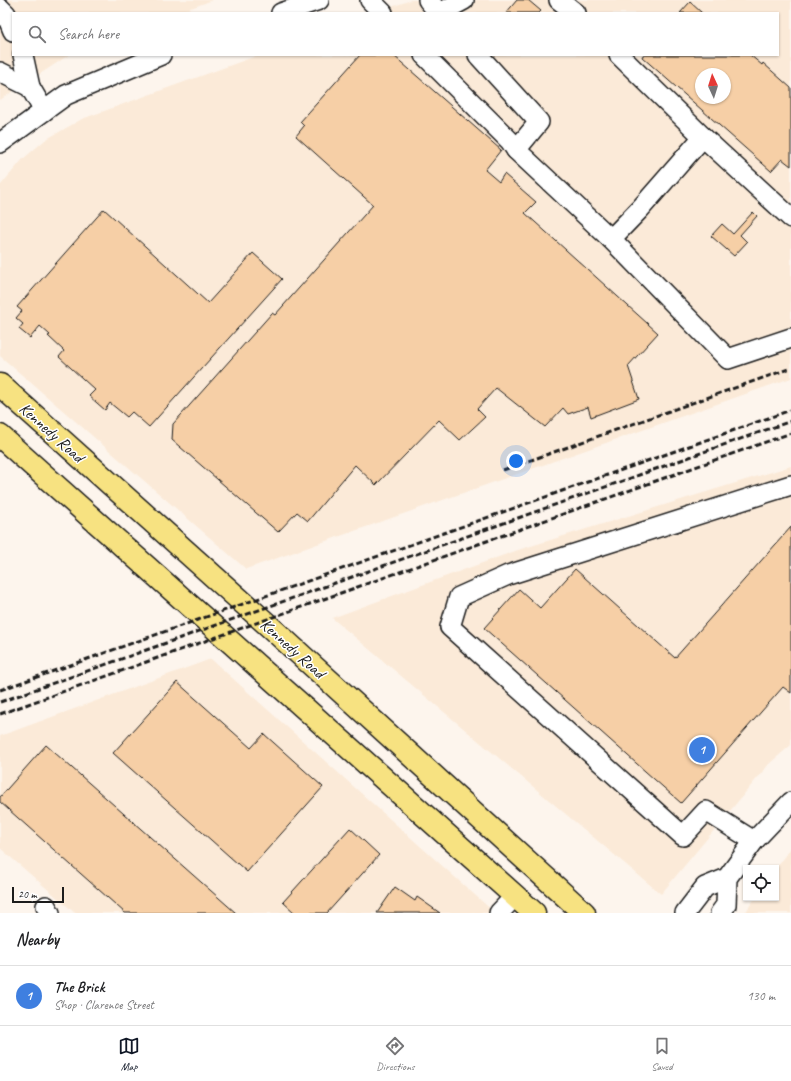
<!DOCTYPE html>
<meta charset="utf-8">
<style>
:root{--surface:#fff;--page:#f2f2f2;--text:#202124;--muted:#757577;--line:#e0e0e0;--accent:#111827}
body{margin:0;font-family:Caveat,sans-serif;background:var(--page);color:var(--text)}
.controls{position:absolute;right:12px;bottom:12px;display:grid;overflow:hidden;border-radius:0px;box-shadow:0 1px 3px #0004}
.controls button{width:36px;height:36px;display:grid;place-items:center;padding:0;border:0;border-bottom:1px solid var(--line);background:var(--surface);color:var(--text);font:20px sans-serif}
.compass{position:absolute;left:695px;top:68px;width:36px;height:36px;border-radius:50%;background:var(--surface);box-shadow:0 1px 3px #0004;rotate:356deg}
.scale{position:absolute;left:12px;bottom:10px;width:52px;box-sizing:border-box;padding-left:4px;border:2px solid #1c1c1c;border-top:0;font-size:11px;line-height:14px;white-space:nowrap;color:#1c1c1c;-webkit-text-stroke:3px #fff;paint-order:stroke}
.you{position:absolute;left:516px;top:461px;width:14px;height:14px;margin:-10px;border:3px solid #fff;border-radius:50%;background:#1a73e8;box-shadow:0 0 0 6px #1a73e833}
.badge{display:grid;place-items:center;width:26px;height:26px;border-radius:50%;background:var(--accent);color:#fff;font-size:13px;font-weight:700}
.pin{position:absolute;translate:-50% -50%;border:2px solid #fff;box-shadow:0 1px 4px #0006}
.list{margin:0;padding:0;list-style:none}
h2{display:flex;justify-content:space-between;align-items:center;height:52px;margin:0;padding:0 16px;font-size:17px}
h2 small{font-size:13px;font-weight:400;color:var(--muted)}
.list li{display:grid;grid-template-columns:26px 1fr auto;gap:12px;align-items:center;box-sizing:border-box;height:60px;padding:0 16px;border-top:1px solid var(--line)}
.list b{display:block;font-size:15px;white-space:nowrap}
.list p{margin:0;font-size:13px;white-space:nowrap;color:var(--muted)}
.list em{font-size:13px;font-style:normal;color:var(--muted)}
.icon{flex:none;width:22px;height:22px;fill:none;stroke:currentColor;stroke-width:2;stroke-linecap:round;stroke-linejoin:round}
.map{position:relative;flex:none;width:791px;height:913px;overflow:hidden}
.search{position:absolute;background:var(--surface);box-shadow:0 1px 3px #0004;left:12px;right:12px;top:12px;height:44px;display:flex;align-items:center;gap:10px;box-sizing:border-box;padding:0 14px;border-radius:0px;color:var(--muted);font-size:15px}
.sheet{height:112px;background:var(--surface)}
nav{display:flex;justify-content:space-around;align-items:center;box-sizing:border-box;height:56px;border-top:1px solid var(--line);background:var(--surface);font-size:11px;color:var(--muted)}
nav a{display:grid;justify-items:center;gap:2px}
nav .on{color:var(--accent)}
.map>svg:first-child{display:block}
</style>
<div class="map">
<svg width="791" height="913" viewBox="0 0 791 913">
<rect width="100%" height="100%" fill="#fdf5ed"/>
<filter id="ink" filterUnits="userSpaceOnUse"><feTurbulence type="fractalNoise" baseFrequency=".025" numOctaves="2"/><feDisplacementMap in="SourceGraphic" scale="8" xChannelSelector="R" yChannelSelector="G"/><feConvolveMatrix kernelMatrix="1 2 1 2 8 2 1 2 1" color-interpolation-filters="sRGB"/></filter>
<g filter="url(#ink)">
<!-- built -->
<g fill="#fbead8" fill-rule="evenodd">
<polygon points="0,0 213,0 177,13 13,13 13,55 69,55 0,100"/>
<path d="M411,0H791V378L246,569L0,356V186L23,159L45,140L82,119L259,55H778V13H375ZM701,74H725V98H701Z"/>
<polygon points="791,466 791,745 769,764 661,894 332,618 518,550"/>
<polygon points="211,659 495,913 75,913 0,848 0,736"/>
<polygon points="791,847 791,913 745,913 755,898 776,898 776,868"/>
</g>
<!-- building -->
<g fill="#f6cfa6" stroke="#1c1c1c" fill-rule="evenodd">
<polygon points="517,0 528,0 541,11 539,13 506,13"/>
<polygon points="690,2 702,13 680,13"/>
<polygon points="360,55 393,55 501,150 485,170 499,182 504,174 536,202 525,213 658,333 628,366 639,399 591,417 588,407 568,414 563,408 545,427 496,388 477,409 485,417 460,440 439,420 376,485 355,465 308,521 297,512 278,532 172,440 173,424 272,313 275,315 373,205 296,136 304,126 300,122"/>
<path d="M643,55H750L762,65L763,63L791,88V166L782,159L771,171L642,57ZM701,74H725V98H701Z"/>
<polygon points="104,209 208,303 253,253 282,279 149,427 132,412 127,417 110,403 105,410 89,396 95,390 59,357 64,351 48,336 50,335 40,326 30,338 19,329 23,324 16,318 22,311 17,307"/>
<polygon points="753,212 757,216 740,235 747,242 734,256 711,236 722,224 733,234"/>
<polygon points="791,527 791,693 783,687 681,803 484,628 519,589 540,608 575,569 675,658"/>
<polygon points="177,682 251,748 264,734 323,787 247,872 113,753"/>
<polygon points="46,745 236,913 125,913 0,802 0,797"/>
<polygon points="350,828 379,855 327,913 295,913 283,902"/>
<polygon points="395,887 415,901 417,897 440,913 377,913"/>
</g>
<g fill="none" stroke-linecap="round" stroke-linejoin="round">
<!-- minor casing -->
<g stroke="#1c1c1c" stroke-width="22">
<g id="minor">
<polyline points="370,0 383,13"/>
<polyline points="428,0 439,13"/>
<polyline points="559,0 576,13"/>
<polyline points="0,8 6,14 13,31"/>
<polyline points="281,13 319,0"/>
<polyline points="440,13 464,0"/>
<polyline points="23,55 30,87"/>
<polyline points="424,55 510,141 516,150"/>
<polyline points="478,55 539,122 516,150 611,239"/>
<polyline points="619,55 703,137 791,218"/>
<polyline points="0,72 30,87 44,111"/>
<polyline points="703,137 640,209 611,239 728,359 791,338"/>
<polyline points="0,143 66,95 161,55"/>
<polyline points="754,841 706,811 683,836 450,627 459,597 508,575 791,485"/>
<polyline points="46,906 50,913"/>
<polyline points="499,913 515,896"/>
<polyline points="685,913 705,887 727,878"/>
<polyline points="720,913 726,905 727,878 754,841 791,802"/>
</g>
</g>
<!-- major casing -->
<g stroke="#1c1c1c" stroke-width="25">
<g id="major">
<polyline points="0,385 268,625 584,913"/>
<polyline points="0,436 534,913"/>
</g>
</g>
<!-- minor -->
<use href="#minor" stroke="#fff" stroke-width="19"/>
<!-- major -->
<use href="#major" stroke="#f7e281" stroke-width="22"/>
<!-- rail -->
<g stroke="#1c1c1c" stroke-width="3" stroke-dasharray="6 3" stroke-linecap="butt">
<polyline points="503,470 791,368"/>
<polyline points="0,690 791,410"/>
<polyline points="0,702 791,421"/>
<polyline points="0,714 791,433"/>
</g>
</g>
</g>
<g text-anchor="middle" stroke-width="3" stroke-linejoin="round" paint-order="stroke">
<!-- street labels -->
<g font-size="17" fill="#1c1c1c" stroke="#fff">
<text transform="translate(52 432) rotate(42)" y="6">Kennedy Road</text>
<text transform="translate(293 648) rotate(42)" y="6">Kennedy Road</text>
</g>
</g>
</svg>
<div class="controls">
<button><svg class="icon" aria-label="locate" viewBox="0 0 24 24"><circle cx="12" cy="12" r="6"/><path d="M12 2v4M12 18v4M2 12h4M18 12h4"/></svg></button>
</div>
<svg class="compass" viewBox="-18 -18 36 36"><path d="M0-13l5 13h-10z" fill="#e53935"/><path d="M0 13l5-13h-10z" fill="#757577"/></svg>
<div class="scale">20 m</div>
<div class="you"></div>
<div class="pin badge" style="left:702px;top:750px;background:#3f7fe0">1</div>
<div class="search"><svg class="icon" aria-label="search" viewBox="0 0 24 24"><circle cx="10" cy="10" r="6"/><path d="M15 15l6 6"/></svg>Search here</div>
</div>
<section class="sheet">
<h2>Nearby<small></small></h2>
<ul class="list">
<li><span class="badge" style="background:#3f7fe0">1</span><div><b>The Brick</b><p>Shop · Clarence Street</p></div><em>130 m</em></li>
</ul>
</section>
<nav>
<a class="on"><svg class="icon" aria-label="map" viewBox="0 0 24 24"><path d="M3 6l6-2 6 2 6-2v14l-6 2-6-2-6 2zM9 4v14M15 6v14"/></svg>Map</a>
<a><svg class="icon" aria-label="directions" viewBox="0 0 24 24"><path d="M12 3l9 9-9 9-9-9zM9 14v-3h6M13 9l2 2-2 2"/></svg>Directions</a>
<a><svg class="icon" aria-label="saved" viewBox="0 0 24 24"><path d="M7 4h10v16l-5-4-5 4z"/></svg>Saved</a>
</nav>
